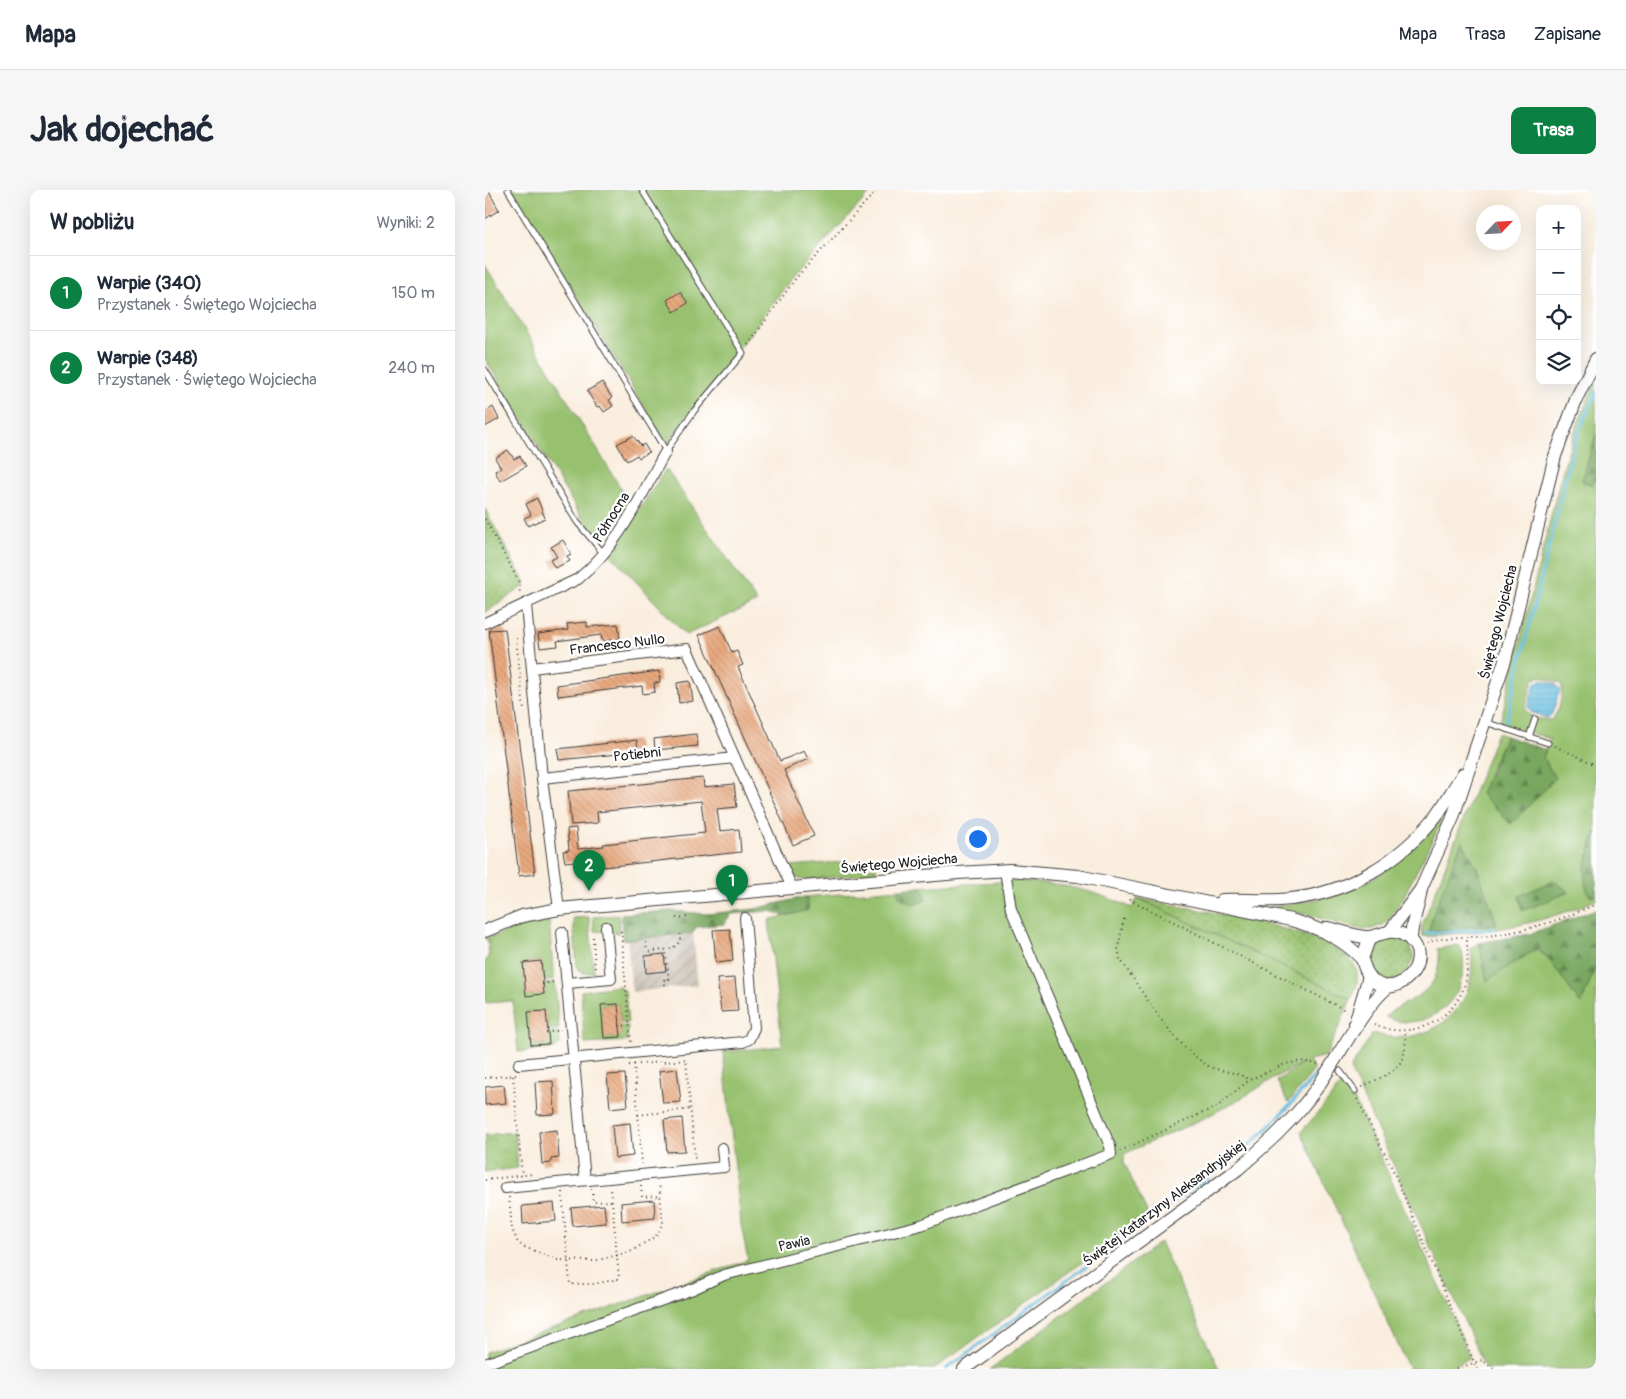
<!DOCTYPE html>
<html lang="pl">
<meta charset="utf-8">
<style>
:root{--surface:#fff;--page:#f6f6f7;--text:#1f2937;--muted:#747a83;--line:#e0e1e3;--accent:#0b8043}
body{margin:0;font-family:Pangolin,sans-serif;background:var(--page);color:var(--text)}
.controls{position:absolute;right:15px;top:15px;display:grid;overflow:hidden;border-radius:10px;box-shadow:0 5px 20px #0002}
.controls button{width:45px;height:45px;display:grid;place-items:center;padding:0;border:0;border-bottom:1px solid var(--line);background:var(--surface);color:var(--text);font:25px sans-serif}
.compass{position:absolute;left:991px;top:15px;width:45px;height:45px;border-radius:50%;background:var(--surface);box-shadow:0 5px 20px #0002;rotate:65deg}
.you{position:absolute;left:492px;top:648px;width:18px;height:18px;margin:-12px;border:4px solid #fff;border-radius:50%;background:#1a73e8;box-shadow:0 0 0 8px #1a73e833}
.badge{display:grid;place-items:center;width:32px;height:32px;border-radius:50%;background:var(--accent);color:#fff;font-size:16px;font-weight:700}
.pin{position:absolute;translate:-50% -41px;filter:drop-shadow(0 1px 2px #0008)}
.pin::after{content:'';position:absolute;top:26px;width:18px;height:15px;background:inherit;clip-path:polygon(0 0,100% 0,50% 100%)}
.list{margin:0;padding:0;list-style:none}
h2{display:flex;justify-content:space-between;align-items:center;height:65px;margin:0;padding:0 20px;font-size:21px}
h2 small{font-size:16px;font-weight:400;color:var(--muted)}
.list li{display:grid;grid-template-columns:32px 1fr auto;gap:15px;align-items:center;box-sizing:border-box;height:75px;padding:0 20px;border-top:1px solid var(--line)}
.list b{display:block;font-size:19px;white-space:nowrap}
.list p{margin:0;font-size:16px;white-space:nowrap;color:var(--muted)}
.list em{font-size:16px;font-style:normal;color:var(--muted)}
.icon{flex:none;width:28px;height:28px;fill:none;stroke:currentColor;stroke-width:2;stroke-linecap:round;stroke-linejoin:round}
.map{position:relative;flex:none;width:1111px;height:1179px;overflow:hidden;border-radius:10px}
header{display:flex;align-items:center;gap:30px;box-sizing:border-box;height:70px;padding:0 25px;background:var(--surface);border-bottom:1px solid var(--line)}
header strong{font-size:24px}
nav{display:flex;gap:28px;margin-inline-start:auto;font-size:18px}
.intro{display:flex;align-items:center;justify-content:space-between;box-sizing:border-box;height:120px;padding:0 30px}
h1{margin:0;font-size:35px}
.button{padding:12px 22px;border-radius:10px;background:var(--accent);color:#fff;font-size:18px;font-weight:700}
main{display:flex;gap:30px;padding:0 30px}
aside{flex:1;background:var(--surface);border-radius:10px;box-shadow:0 5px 20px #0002}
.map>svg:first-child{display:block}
</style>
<header>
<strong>Mapa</strong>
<nav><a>Mapa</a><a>Trasa</a><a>Zapisane</a></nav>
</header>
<div class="intro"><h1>Jak dojechać</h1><a class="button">Trasa</a></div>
<main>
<aside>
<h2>W pobliżu<small>Wyniki: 2</small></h2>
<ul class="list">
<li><span class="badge">1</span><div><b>Warpie (340)</b><p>Przystanek · Świętego Wojciecha</p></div><em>150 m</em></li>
<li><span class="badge">2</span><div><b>Warpie (348)</b><p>Przystanek · Świętego Wojciecha</p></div><em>240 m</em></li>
</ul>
</aside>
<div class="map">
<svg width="1111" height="1179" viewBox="0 0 1111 1179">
<defs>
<pattern id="industrial-furrows" width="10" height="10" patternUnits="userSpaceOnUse" patternTransform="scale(1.25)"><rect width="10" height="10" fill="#cbc3b8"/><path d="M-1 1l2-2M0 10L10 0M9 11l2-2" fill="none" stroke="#aea79e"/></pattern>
<pattern id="forest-firs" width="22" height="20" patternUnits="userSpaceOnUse" patternTransform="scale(1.25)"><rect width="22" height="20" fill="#79a761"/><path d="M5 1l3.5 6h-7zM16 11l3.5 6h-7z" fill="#62874f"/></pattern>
<pattern id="park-crowns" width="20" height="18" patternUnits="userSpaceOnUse" patternTransform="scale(1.25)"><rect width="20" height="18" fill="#97c16e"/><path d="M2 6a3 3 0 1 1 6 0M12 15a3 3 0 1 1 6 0" fill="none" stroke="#82a55f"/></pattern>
<pattern id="garden-dots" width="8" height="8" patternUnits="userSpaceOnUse" patternTransform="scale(1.25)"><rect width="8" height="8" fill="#97c16e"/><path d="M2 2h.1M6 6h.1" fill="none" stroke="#82a55f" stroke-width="1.8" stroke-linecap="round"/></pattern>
<pattern id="water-rules" width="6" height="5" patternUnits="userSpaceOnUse" patternTransform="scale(1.25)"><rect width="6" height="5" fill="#62bce0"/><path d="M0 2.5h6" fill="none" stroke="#54a1c0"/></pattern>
<pattern id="building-back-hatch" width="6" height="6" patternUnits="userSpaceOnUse" patternTransform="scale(1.25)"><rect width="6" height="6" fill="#e8a97f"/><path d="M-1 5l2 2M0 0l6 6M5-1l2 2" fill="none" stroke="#c6916d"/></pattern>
</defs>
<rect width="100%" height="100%" fill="#fff"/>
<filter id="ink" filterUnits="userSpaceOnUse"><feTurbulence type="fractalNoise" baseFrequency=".02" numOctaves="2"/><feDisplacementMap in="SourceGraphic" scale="10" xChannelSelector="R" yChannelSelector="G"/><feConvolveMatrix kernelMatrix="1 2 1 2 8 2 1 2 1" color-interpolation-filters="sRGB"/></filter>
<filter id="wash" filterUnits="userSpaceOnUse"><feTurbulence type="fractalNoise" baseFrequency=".0096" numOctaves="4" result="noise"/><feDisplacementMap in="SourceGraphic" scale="20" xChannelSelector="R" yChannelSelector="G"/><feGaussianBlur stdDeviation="1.12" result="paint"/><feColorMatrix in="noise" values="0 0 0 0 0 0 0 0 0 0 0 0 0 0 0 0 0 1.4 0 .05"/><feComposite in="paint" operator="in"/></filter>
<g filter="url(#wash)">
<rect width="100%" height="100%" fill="#f9eddd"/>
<!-- industrial -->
<polygon fill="url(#industrial-furrows)" points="208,743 213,795 147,802 142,749"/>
<!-- grass -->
<g fill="#97c16e" stroke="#5a6e45" fill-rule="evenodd">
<polygon points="27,0 388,0 310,84 182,254"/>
<polygon points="0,74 144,312 114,350 105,341 0,169"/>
<path d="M1111,191V710C1063,731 1017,741 965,744C956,744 946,748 938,746L936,740L938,733L1012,543L1021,546L1003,584L1025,634L1070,589L1058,567L1065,549L1015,533L1075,290L1091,237ZM1055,486L1076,494C1079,504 1074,523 1066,530L1047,528L1040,519L1048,490ZM977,652L992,678L1012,734L945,740Z"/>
<polygon points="181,279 272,412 201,445 125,364"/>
<path d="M964,617L917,710L902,733L887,739H874L824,725L783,717C868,708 912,686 964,617Z"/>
<polygon points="359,672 363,679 391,677 392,683 317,690 310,686 304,676"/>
<path d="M526,691C572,692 606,699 647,718L653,708L866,809L841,866L824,870L829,880L803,913L792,891L816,874C790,886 766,904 740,917C708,935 673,948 639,964V972L663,1025L449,1179H0V1162L263,1070L256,1035L238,862L297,856L284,730L312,723L323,710L319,707L415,699L413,702L439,700L434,697Z"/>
<polygon points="133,725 134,743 109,741 108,727"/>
<polygon points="104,727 109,783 98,783 92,778 88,728"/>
<polygon points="64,731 69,790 59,791 56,771 38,773 41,806 59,804 59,794 70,793 74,839 64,840 60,821 43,822 46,855 63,854 61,843 74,842 75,853 70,859 33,862 28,811 0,813 0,773 4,764 3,750 0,749 30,738"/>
<path d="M994,753L1002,790L1051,759L1063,768L1096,814L1111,775V1179H1001L865,879L888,843C927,857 973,836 984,795C988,782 987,770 986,757Z"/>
<path d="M974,755C979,764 979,773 978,782C973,819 935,843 900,827C919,809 947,808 953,778C954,771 955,765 952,759Z"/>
<polygon points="134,796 140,801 143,833 136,833 133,814 116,815 119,848 136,847 134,836 143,836 142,851 101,854 99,850 96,801"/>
<polygon points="856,893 863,899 870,911 961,1110 985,1168 961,1179 924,1179 816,942 844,910"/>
<polygon points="675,1052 734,1179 505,1179"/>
</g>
<!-- forest -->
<g fill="url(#forest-firs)" stroke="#4a623e">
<polygon points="1111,244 1111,284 1107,295 1097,291"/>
<polygon points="1021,546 1061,560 1058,567 1070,589 1026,634 996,604"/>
<path d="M1111,641V705L1106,707C1092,690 1105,660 1111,641Z"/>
<polygon points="977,651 992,678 1012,734 944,741 948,724"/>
<polygon points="1069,691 1084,702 1037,721 1034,706"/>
<path d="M434,697L439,700L441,710C429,716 423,714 413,705L415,699Z"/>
<polygon points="319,707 323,710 323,720 300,726 286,721 246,724 239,734 211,737 208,743 138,750 136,724 186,721 222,724 270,719"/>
<polygon points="1111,719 1111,775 1096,814 1063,768 1051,759 1002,791 994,753 1045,744"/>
</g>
<!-- park -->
<polygon fill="url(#park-crowns)" stroke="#5a6e45" points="30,942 33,978 0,982 0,945"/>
<!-- garden -->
<g fill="url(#garden-dots)" stroke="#5a6e45">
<polygon points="0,319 41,395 0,423"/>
<path d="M653,708C697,718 844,738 868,773C876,785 872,797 866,809Z"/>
<polygon points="903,745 923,753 929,767 919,789 895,792 880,764 883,756"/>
</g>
<!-- water -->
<polygon fill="url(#water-rules)" stroke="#3f6c7e" points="1056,490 1070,494 1075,500 1067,524 1062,528 1046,522 1043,517 1050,494"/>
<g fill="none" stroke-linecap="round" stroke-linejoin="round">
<!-- stream -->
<g stroke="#62bce0" stroke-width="3">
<polyline points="1021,531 1085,270 1094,241 1111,203"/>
<polyline points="941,743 1009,739"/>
<path d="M461,1179L752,966C782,940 808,914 832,883"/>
</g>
</g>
<g id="blocks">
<!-- building -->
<g fill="url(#building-back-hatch)">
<polygon points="0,0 3,0 14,20 0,29"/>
<polygon points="195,102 203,113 189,122 182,110"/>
<polygon points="117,192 127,208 124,210 128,216 119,222 115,216 112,217 102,201"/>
<polygon points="8,217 14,229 0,237 0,222"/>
<polygon points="148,246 156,256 159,254 164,262 154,268 152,265 142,271 132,254"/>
<polygon points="23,260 29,269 35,266 41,276 15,291 10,281 16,278 10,268"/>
<polygon points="52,308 60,328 43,336 39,328 46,325 41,314"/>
<polygon points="78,350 86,364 82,366 85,371 70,378 65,370 72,367 66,357"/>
<polygon points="102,432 102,437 133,434 135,449 117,451 116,445 72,451 73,456 55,458 53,444 83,440 82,434"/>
<polygon points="235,436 247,463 252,461 258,475 253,477 295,571 319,561 323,569 299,580 329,646 308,655 214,445"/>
<polygon points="20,439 50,684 34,686 4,440"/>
<polygon points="174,481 175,492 169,493 170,502 158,504 157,496 73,506 72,495"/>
<polygon points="205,491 208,511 194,513 192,493"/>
<polygon points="211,544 213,556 170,560 169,549"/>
<polygon points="152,550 153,562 74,570 72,559"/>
<polygon points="218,588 219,597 249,594 252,617 232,619 235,641 254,639 256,662 118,677 118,668 80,672 78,661 84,660 82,639 91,638 93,659 119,656 118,654 220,643 216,611 112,622 113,633 86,635 83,601"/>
<polygon points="245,739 248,771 231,773 228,740"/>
<polygon points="179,764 181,781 161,783 160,766"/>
<polygon points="56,771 59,804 41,806 38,773"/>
<polygon points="250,788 253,821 236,822 232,789"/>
<polygon points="133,814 136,847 119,848 116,815"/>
<polygon points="61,821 64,854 46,855 43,822"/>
<polygon points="192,879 196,912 178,913 174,881"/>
<polygon points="140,884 143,916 125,918 122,885"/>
<polygon points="68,891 70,924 52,925 50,892"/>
<polygon points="19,895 21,913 0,915 0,897"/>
<polygon points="197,928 200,961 182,962 179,930"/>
<polygon points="145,933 148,966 130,968 127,935"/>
<polygon points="72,940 74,968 66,969 66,973 57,974 54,942"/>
<polygon points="169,1010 170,1028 137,1031 136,1013"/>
<polygon points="69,1013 71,1031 38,1034 37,1016"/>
<polygon points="119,1015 121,1033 88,1036 86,1018"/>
</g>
</g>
</g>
<g filter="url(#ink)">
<use href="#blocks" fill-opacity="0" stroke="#3d3b39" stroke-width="1"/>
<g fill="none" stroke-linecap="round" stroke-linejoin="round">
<!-- service casing -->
<g stroke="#3d3b39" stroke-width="7">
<g id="service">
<polyline points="23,0 181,261 209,221 258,163 157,0"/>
<polyline points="0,180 92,332 119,364"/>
<polyline points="1000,532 1063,553"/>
<polyline points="1044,547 1050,529"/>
<polyline points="855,881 870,901"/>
</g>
</g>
<!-- minor casing -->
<g stroke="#3d3b39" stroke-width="12">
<g id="minor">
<polyline points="41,415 57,588 74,719"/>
<path d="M0,433L93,389C134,356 156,305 181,261"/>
<polyline points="47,478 202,459 307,698"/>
<polyline points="57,588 250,568"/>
<polyline points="77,742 100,990"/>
<polyline points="82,793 126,789 121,737"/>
<polyline points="34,874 258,852 264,849 269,838 260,728"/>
<polyline points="20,998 239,977 237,958"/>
<polyline points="0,1174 208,1099 239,1085 436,1035 626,964 625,956 526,719 520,680"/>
</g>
</g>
<!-- tertiary casing -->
<g stroke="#3d3b39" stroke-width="14">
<g id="tertiary">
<path d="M737,710C760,709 783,712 806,709C863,703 915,671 951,626C961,613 968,598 978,584"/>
<path d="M842,738C855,740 867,746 880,747C893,748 903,737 917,744C964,768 893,833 877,769L883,752L889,746"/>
<path d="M0,741L37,726L74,719L473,683L525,680L593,686L806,730C834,738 857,748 877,769"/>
<polyline points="905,741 936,699 967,630 1020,470 1070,266 1092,207 1111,169"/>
<path d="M926,751C925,734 934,718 936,699"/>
<polyline points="870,833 884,786"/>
<path d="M479,1179L753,979C781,955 809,930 831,899C848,876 883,809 905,796"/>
</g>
</g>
<!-- path -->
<g stroke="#3d3b39" stroke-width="2" stroke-dasharray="1 4" stroke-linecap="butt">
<polyline points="263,155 311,88 392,0"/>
<polyline points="0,329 34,392 35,405"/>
<polyline points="31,448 39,520"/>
<polyline points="1070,556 1111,575"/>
<polyline points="644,709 862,821"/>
<polyline points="191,728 202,727"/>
<path d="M639,729L633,758L635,769C660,805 684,849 720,874C733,883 752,880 764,890"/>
<polyline points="136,741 146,853"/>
<polyline points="108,747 110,780"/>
<polyline points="161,752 162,762"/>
<path d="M942,753C961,745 983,748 1003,746C1041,741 1077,730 1111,714"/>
<polyline points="160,762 187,759 195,751 195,744"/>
<polyline points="57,794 71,791"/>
<polyline points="180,795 179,790 184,789 180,760"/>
<path d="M889,835C925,850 968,833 980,794C984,779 982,763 982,748"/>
<polyline points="134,836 144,835"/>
<polyline points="61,843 76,840"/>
<polyline points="149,874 157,974"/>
<polyline points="144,875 201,870 210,969"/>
<polyline points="28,886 37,985"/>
<polyline points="0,888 32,885"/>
<path d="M877,897C908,881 923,880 920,841"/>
<polyline points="872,909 908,980 992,1179"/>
<polyline points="153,925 206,919"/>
<polyline points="635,961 733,916 764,890 800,874 816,871 834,874"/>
<polyline points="0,990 47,984"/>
<polyline points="156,996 157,1007 176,1006"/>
<polyline points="107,999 108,1012 127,1011"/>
<polyline points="77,1002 85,1094 108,1094 134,1089 126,999"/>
<polyline points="24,1007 27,1039 33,1053 39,1057 73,1070 109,1071 145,1062 171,1046 178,1033 174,993"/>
<polyline points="972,1179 997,1170 1009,1179"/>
</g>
<!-- service -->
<use href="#service" stroke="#fff" stroke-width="5"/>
<!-- minor -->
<use href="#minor" stroke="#fff" stroke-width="10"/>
<!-- tertiary -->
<use href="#tertiary" stroke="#fff" stroke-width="12"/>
</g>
</g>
<g text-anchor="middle" stroke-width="4.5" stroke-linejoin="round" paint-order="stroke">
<!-- street labels -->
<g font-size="14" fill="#1c1c1c" stroke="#fff">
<text transform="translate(126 327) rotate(-58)" y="5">Północna</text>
<text transform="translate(1013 432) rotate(-76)" y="5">Świętego Wojciecha</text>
<text transform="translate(132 454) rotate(-7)" y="5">Francesco Nullo</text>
<text transform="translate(152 564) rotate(-6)" y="5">Potiebni</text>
<text transform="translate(414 673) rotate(-5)" y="5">Świętego Wojciecha</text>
<text transform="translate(679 1013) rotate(-37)" y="5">Świętej Katarzyny Aleksandryjskiej</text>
<text transform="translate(309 1053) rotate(-13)" y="5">Pawia</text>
</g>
</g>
</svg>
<div class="controls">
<button>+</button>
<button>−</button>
<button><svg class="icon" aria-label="locate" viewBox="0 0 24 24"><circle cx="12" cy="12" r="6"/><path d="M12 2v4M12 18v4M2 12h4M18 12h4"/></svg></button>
<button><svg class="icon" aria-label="layers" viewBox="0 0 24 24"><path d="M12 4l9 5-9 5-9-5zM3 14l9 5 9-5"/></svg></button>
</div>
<svg class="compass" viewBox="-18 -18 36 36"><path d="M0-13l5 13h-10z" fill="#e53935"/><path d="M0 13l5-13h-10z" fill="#747a83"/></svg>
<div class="you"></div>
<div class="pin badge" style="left:247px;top:716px">1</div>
<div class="pin badge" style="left:104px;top:701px">2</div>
</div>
</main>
